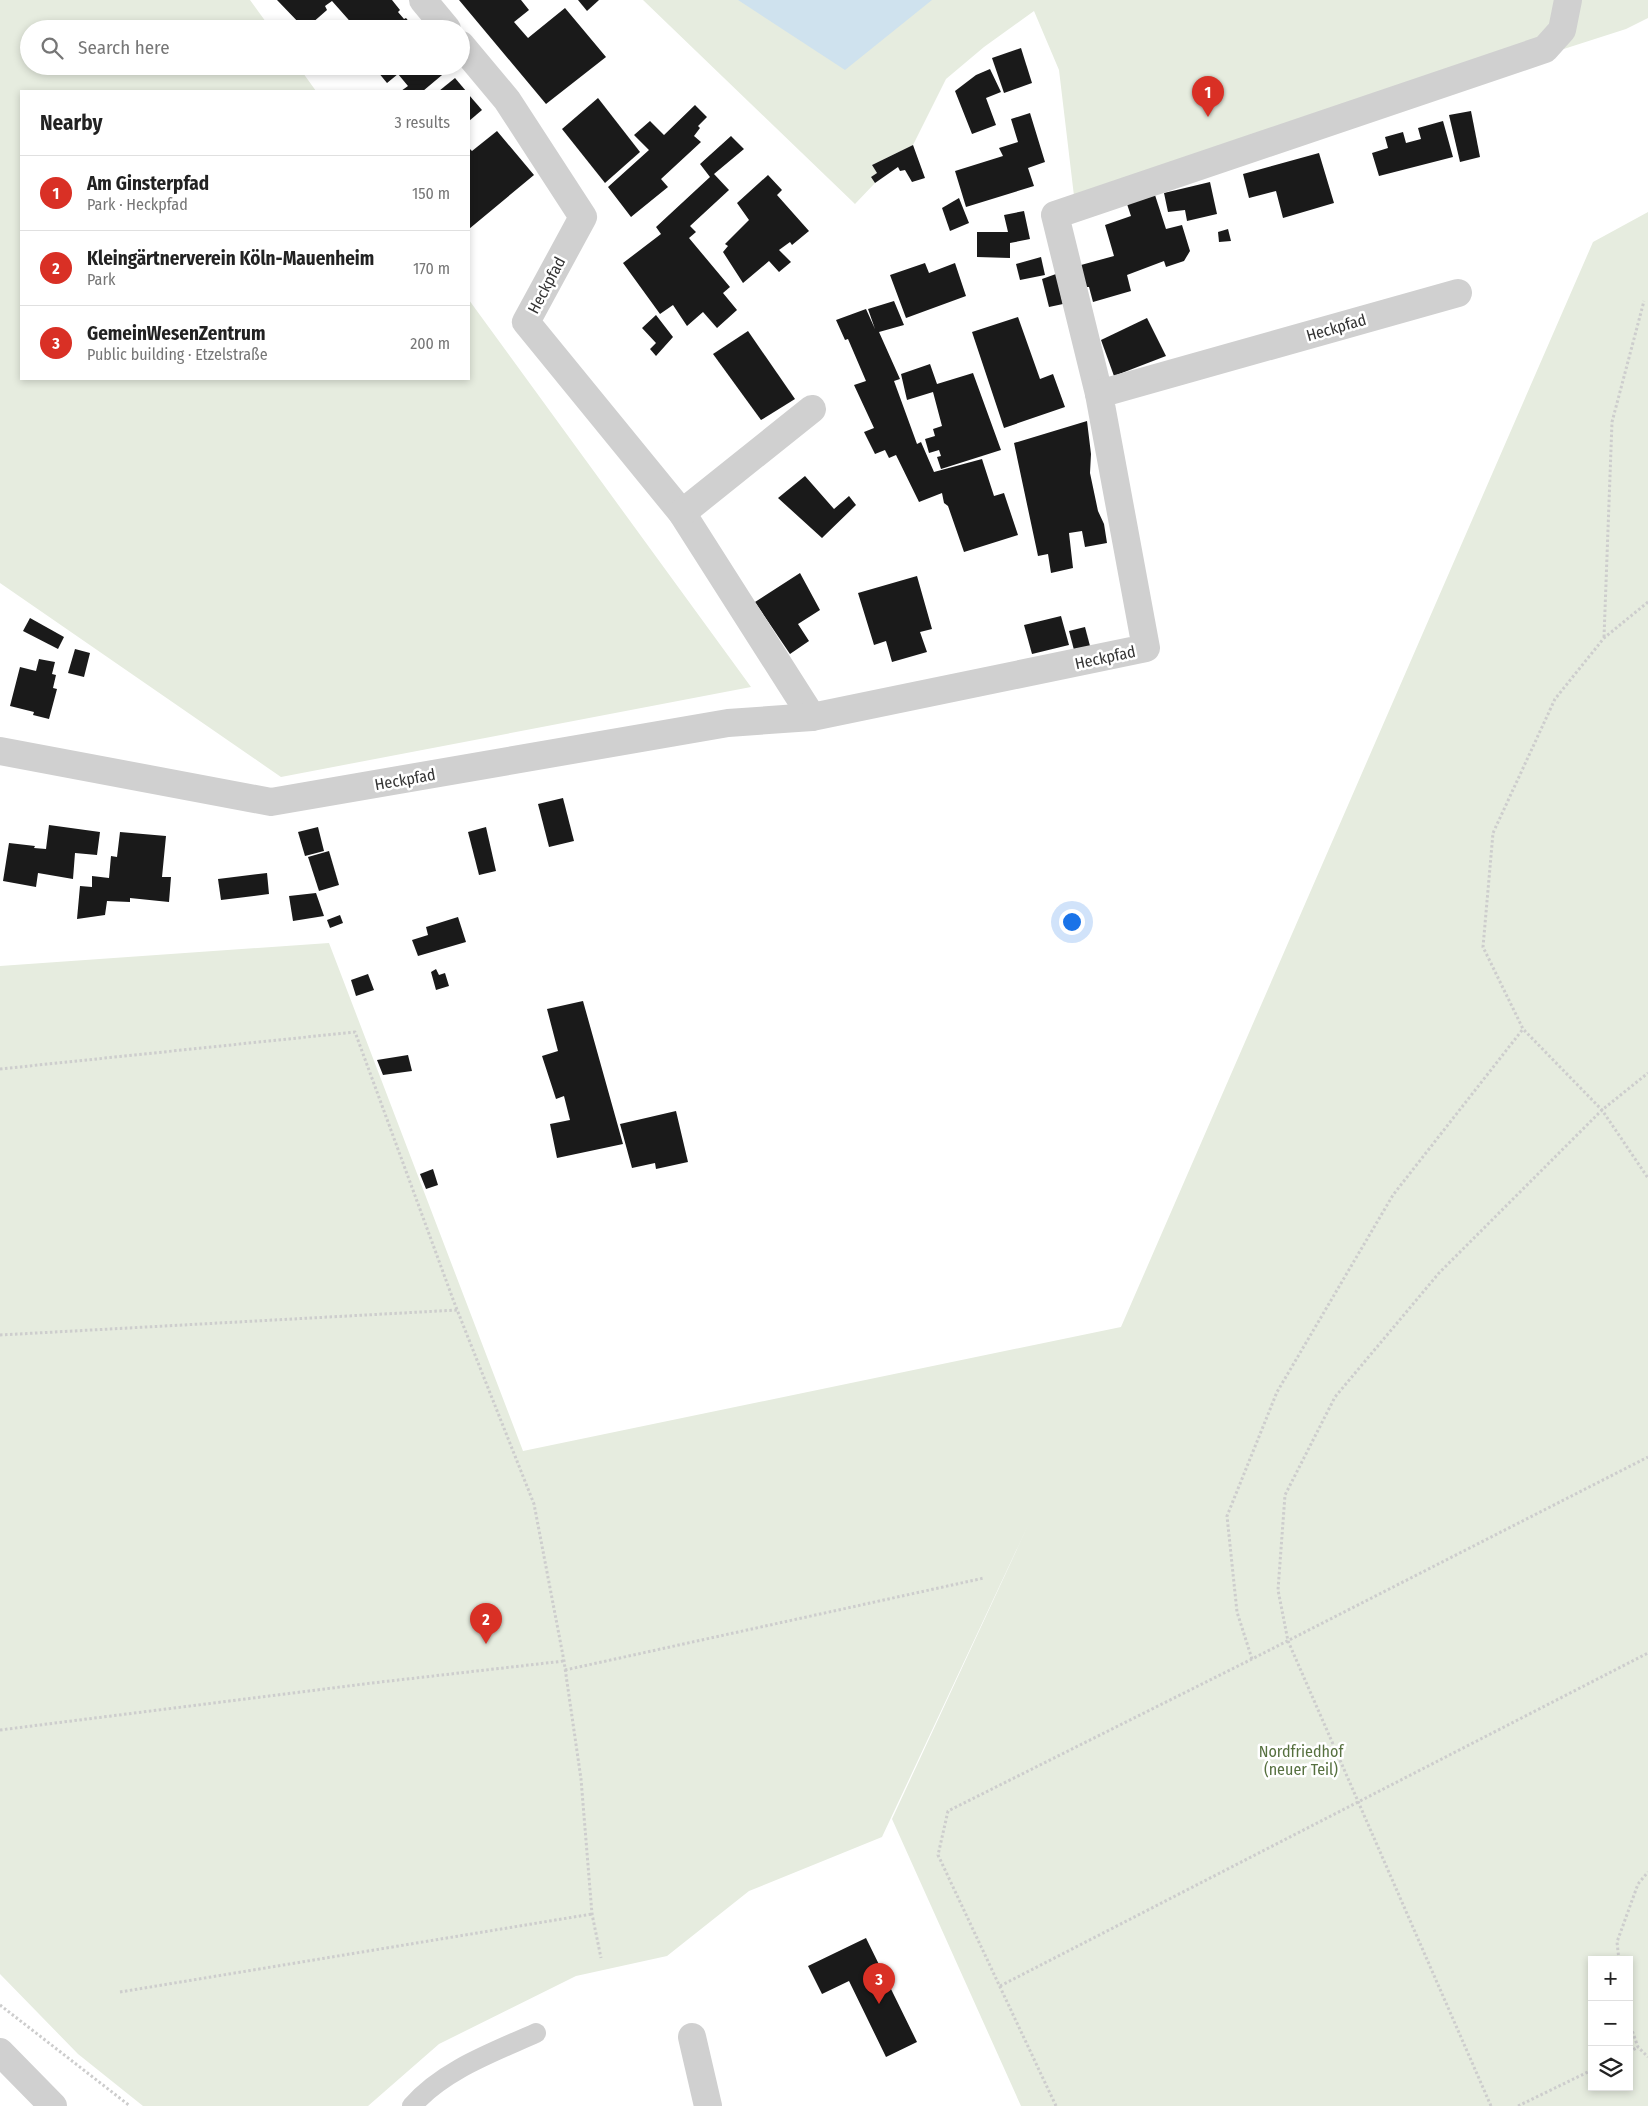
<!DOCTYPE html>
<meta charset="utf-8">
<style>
:root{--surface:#fff;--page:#f6f6f6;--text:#222;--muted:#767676;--line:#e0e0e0;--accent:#d93025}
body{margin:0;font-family:"Fira Sans Condensed",sans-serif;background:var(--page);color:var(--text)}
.controls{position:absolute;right:15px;bottom:15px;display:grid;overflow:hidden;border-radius:0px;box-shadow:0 2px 8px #0003}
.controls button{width:45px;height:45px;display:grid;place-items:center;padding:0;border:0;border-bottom:1px solid var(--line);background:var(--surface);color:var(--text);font:25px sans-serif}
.you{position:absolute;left:1071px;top:921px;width:18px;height:18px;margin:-12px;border:4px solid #fff;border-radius:50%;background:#1a73e8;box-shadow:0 0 0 8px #1a73e833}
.badge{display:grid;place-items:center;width:32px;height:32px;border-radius:50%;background:var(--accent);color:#fff;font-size:16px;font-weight:700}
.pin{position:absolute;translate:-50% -41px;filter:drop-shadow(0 1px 2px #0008)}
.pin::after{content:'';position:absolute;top:26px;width:18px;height:15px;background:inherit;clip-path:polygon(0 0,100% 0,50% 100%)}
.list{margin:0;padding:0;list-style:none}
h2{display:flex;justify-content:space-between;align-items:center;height:65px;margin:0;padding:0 20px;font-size:21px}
h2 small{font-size:16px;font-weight:400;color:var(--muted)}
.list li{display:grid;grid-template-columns:32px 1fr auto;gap:15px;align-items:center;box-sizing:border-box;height:75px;padding:0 20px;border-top:1px solid var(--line)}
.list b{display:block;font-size:19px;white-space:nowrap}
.list p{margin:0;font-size:16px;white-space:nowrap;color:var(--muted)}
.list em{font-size:16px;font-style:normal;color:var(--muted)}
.icon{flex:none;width:28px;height:28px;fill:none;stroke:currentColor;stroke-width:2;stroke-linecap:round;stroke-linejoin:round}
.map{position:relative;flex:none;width:1648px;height:2106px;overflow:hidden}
.search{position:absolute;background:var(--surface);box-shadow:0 2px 8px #0003;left:20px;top:20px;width:450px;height:55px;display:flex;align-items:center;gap:12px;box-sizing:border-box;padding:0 18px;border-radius:28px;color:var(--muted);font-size:19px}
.panel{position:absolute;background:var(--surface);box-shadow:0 2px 8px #0003;left:20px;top:90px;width:450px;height:290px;border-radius:0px}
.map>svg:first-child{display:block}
</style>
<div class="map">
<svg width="1648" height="2106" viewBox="0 0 1648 2106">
<rect width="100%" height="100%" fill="#fff"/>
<!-- green -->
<g fill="#e6ecdf" fill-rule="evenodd">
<polygon points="0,0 250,0 271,29 29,29 29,66 298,66 316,91 21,91 21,379 469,379 469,300 751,687 281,777 0,583"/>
<polygon points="643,0 1648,0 1648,18 1626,29 1236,154 1074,196 1059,70 1034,11 984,47 946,79 913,145 872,165 877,173 871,177 875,183 855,204"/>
<path d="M1648,212V2106H1021L892,1819L1030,1521L882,1837L749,1891L667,1956L576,1976L439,2044L368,2106H143L78,2054L0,1974V966L329,943L523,1451L1121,1327L1593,242ZM1592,1960H1629V2087H1592Z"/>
</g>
<!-- water -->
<polygon fill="#cfe2ee" points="738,0 932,0 845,70"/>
<!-- building -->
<g fill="#1a1a1a">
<polygon points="277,0 392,0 400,10 398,12 404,19 406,18 415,29 371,29 364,20 355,27 332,1 325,6 327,10 311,24 308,20 302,26"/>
<polygon points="459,0 521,0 529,10 514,22 528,38 565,8 606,57 546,104"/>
<polygon points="578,0 599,0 587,11"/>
<polygon points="1021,48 1032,83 1004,93 992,58"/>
<polygon points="373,66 445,66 448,70 423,91 401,91 408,86 398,74 387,83"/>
<polygon points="990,69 1001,92 986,98 996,125 972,134 955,91 976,75"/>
<polygon points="455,78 466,91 439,91"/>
<polygon points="469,95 482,110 469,121"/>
<polygon points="598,98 640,152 605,183 562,129"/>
<polygon points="695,105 707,117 698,126 700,128 694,136 701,142 661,179 668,187 631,217 608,187 649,150 634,135 650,121 664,135"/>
<polygon points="1471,111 1480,157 1460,162 1449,115"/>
<polygon points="1030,113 1045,162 1028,168 1034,186 966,207 955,171 1003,156 999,148 1018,142 1011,119"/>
<polygon points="1443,121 1453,157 1379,176 1372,153 1388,148 1385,137 1403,132 1406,143 1421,139 1418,128"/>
<polygon points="497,131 534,175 469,229 469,148 472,151"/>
<polygon points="731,136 744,149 714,174 729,190 690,226 696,232 689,238 730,287 723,293 737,310 717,328 703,312 687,326 673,305 660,314 623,263 661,234 656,227 710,177 700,164"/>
<polygon points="913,145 925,178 912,182 905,170 900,171 898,167 875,183 871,177 877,173 872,165"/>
<polygon points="1319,153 1334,203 1283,218 1276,191 1249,198 1243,174"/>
<polygon points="768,175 782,190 777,195 809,231 792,245 790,242 779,250 791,262 779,272 769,261 743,283 723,252 728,246 725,244 749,220 737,203"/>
<polygon points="1210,182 1217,214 1187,221 1185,210 1168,212 1164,193"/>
<polygon points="1155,195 1166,229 1182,225 1190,251 1184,261 1166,267 1164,261 1127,275 1131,291 1093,302 1089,287 1086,287 1081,265 1114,256 1105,225 1131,216 1127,204"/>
<polygon points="959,198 969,223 950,231 942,208"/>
<polygon points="1024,211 1030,239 1010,243 1010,258 977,257 977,232 1008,232 1004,215"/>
<polygon points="1228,229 1231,241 1219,242 1218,232"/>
<polygon points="1041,257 1045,275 1020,280 1016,264"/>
<polygon points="925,263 929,273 955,263 966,296 906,318 890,275"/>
<polygon points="1056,274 1063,304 1049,307 1042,279"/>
<polygon points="894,301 904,325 879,332 900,379 894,381 917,444 921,442 934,472 982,459 994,496 1004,493 1018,535 964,552 948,506 944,503 942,493 919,502 896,455 889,458 885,450 875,454 864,432 874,428 854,385 866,381 848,339 845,340 836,320 866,309 875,329 868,309"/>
<polygon points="656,315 673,337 656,356 650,349 656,343 642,328"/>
<polygon points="1018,317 1040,379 1053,374 1065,407 1004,428 972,332"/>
<polygon points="1147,318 1166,356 1114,376 1101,340"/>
<polygon points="748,331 795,399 761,420 713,354"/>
<polygon points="930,364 937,384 973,373 1001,450 941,469 937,457 941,456 939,450 929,453 925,439 935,436 933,429 942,426 933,392 907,400 901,374"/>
<polygon points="1087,421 1091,454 1090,473 1098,511 1104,524 1107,543 1085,547 1082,531 1069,533 1073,568 1051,573 1048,554 1038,556 1014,443"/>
<polygon points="805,476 834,509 849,496 856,505 822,538 778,498"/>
<polygon points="800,573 820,610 798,624 809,641 790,654 755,602"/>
<polygon points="917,576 932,629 920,632 927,652 892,662 886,641 874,645 858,593"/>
<polygon points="1061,616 1069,645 1032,654 1024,625"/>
<polygon points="30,618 64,637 58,649 23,631"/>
<polygon points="1085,627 1090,646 1074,650 1069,631"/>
<polygon points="75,649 90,653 84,677 68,673"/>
<polygon points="39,659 55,662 52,674 56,675 53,688 57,689 49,719 33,715 34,712 10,706 20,667 36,671"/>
<polygon points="563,798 574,841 549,847 538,804"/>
<polygon points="49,825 100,832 97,855 75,853 73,879 38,873 36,887 3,881 9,843 35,846 34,848 46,849"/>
<polygon points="318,827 324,851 305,856 298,832"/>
<polygon points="486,827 496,871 479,875 468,832"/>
<polygon points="120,832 166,836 162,877 171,877 169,902 130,898 130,902 107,901 105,915 77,919 80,886 92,887 92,876 109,878 111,856 117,857"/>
<polygon points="329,851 339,885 319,891 308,857"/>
<polygon points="267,873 269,894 221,900 218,879"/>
<polygon points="316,893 324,916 293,921 289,896"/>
<polygon points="340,915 343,923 330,928 327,920"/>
<polygon points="458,917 466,942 418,956 412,940 428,935 426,927"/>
<polygon points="436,969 439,975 445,973 449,986 436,990 431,972"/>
<polygon points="368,974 374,990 356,996 351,980"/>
<polygon points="583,1001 623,1144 557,1158 550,1124 570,1120 564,1096 556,1099 542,1056 558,1051 547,1009"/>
<polygon points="408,1055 412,1071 383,1075 377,1060"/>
<polygon points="676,1111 688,1162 656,1169 655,1163 632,1168 620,1124"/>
<polygon points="433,1169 438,1185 426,1189 420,1174"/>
<polygon points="866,1938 917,2042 886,2057 849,1981 822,1994 808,1966"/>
</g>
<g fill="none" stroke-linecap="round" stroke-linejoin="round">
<!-- path -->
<g stroke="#cdcdcd" stroke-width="3" stroke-dasharray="2.5 2.5" stroke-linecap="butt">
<polyline points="1648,602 1604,638 1555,699 1493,833 1483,947 1523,1029 1602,1110 1648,1178"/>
<polyline points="1604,637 1612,422 1644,301"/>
<polyline points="0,1069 355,1032 454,1302 534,1504 564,1661 581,1779 592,1914 601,1958"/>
<polyline points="0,1335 457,1310"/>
<polyline points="1252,1659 1237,1612 1227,1516 1277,1392 1393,1195 1523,1029"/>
<polyline points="565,1670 984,1578"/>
<polyline points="0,1730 372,1683 564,1661"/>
<polyline points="1619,1960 1617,1942 1638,1884 1648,1872"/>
<polyline points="1000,1986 1648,1653"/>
<polyline points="120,1992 592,1914"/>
<polyline points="0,2005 130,2106"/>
<polyline points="1629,2022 1638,2047 1648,2057"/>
<polyline points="1629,2052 1638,2047"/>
<polyline points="1056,2106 938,1855 948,1811 1252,1659 1648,1457"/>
<polyline points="1491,2106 1288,1641 1278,1590 1285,1495 1335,1397 1439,1273 1602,1110 1648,1073"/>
<polyline points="1518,2106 1592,2070"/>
</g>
<!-- service -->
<path stroke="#d0d0d0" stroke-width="20" d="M412,2106C443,2070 494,2052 536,2033"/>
<!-- minor -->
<g stroke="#d0d0d0" stroke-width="28">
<polyline points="423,0 447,29"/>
<polyline points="461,45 507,100 583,217 526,322 682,513 812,717"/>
<polyline points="1099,394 1055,215 1545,49 1562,30 1568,0"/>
<polyline points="682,513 812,409"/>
<polyline points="0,751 271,802 728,723 812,717 1146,648 1099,394 1458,293"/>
<polyline points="692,2037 708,2106"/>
<polyline points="0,2052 53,2106"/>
</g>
</g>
<g text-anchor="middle" stroke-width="5" stroke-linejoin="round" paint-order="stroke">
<!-- street labels -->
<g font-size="16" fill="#333" stroke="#fff">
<text transform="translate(546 285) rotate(-62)" y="6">Heckpfad</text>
<text transform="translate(1336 327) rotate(-16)" y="6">Heckpfad</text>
<text transform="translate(1105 657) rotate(-12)" y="6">Heckpfad</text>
<text transform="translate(405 779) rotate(-10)" y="6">Heckpfad</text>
</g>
<!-- park labels -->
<g font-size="16" fill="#56703f" stroke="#fff">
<text x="1301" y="1757">Nordfriedhof<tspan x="1301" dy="18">(neuer Teil)</tspan></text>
</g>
</g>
</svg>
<div class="controls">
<button>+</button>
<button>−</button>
<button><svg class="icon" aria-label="layers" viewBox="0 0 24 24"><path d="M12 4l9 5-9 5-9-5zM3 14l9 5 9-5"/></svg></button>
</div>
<div class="you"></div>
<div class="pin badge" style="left:1208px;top:117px">1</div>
<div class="pin badge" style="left:486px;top:1644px">2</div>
<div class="pin badge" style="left:879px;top:2004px">3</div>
<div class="search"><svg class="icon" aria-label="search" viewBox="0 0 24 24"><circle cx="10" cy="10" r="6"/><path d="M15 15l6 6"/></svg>Search here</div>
<section class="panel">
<h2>Nearby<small>3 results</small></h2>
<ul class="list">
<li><span class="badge">1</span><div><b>Am Ginsterpfad</b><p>Park · Heckpfad</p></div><em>150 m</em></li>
<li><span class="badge">2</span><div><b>Kleingärtnerverein Köln-Mauenheim</b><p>Park</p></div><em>170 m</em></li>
<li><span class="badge">3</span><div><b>GemeinWesenZentrum</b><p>Public building · Etzelstraße</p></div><em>200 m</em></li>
</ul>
</section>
</div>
